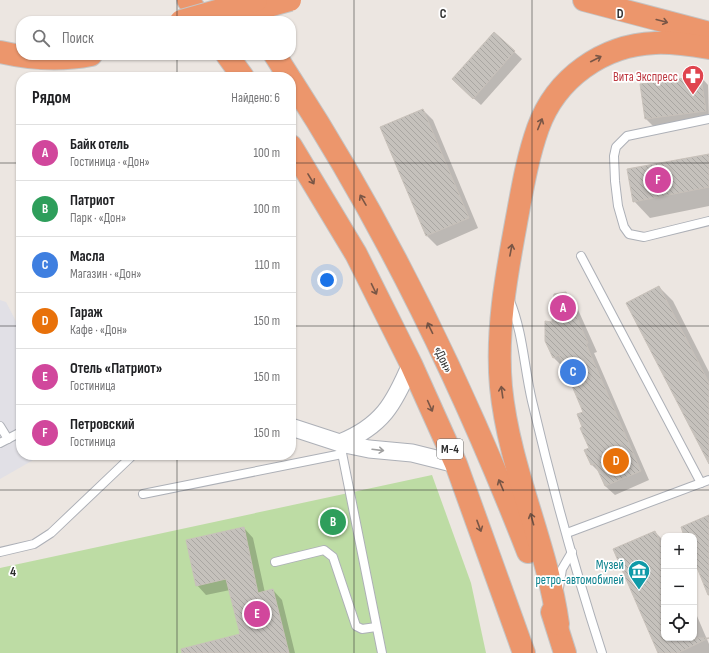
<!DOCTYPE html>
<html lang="ru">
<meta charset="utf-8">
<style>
:root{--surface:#fff;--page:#f6f6f6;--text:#202124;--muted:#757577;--line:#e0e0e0;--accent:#547fe6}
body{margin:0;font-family:"Sofia Sans Condensed",sans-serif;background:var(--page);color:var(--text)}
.controls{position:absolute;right:12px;bottom:12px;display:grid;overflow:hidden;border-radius:8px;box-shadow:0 1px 3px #0004}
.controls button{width:36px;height:36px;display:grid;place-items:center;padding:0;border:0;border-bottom:1px solid var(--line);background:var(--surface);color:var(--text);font:20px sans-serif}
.you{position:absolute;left:327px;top:280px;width:14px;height:14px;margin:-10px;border:3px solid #fff;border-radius:50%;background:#1a73e8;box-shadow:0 0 0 6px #1a73e833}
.badge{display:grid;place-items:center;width:26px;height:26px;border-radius:50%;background:var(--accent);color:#fff;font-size:13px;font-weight:700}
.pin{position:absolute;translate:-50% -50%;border:2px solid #fff;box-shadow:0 1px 4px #0006}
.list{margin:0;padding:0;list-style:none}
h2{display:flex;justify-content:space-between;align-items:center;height:52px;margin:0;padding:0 16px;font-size:17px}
h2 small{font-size:13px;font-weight:400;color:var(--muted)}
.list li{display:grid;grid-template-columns:26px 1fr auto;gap:12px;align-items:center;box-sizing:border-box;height:56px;padding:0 16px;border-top:1px solid var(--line)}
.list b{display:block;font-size:15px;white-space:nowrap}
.list p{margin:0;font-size:13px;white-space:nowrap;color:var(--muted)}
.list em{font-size:13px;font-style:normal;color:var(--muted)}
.icon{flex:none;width:22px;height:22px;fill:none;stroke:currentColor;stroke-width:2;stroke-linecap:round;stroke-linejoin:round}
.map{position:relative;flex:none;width:709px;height:653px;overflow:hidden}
.search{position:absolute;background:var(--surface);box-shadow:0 1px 3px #0004;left:16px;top:16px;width:280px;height:44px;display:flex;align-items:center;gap:10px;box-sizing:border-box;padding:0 14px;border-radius:16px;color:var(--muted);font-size:15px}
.panel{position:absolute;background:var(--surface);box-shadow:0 1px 3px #0004;left:16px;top:72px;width:280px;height:388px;border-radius:16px}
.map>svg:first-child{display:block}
</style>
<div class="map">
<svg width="709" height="653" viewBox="0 0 709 653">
<defs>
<pattern id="building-back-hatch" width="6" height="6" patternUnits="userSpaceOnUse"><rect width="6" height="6" fill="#c5c1bc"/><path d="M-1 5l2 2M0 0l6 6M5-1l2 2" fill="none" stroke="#a9a6a2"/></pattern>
</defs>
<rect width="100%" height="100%" fill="#ece6e1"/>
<!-- industrial -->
<polygon fill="#e1e0e6" points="0,300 6,302 21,331 21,455 42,455 0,479"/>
<!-- park -->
<polygon fill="#bddca4" points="432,475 471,583 486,653 0,653 0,568"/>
<!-- shadow -->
<g fill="#0003">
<polygon points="494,33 522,59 481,105 461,87"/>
<polygon points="701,77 708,85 709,119 653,126 646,119"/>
<polygon points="423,110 433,120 478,228 437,246 427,236 381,127"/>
<polygon points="709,155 709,206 650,218 634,201"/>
<polygon points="659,287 673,301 709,372 709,462"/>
<polygon points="566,293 575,303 597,352 594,353 649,480 615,495 605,486 600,473 592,465 590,449 584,427 585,412 565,366 563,367 554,358 546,341"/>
<polygon points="244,528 253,538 265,593 273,590 282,600 295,653 196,653 241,634 230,590 206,595 197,585"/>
<polygon points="655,532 664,541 664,638 694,638 694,609 709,644 709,653 659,653"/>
</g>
<!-- building -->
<g fill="url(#building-back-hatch)" stroke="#c8c1ba">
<polygon points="494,32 515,51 473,99 452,79"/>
<polygon points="701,76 706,111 645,119 640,84"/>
<polygon points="423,109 469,218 426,236 380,127"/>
<polygon points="709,154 709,187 633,202 627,169"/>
<polygon points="659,286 709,383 709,464 626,303"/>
<polygon points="566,292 588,343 586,344 641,471 605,486 595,464 591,465 584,450 589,448 580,428 582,427 577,414 583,412 559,355 553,358 545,341 545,321 552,322 554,294"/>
<polygon points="709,515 709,595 708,595 694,560 694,536 684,536 681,527"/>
<polygon points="244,527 258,593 273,589 289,653 182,653 181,649 240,634 226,579 196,586 186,540"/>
<polygon points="655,531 664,551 664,638 709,638 678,653 658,653 613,549"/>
</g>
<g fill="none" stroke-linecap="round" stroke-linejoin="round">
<!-- lane casing -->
<g stroke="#adb0b7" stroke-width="10">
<g id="lane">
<polyline points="709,119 627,136 616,147 614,156 615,181 618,206 624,227 629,234 644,237 709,221"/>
<polyline points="581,256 701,483"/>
<path d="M510,301C523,333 524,367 532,401C552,486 575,570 602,653"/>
<polyline points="0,426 8,439"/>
<polyline points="0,443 21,432"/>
<polyline points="340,443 382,653"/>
<polyline points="143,494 342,454"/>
<polyline points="567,533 709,480"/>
<polyline points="0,552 34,544 51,533 133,455"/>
<polyline points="275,562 324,550 333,557 356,626 362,629 376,627"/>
<polyline points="559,588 562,569 572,552"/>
</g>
</g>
<!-- street casing -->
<g stroke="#adb0b7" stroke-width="19">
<g id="street">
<polyline points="291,427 340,443 369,449 412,453 456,464"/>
<path d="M340,443C382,426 394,404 411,364"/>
</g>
</g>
<!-- highway casing -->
<g stroke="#c4c4c4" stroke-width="24">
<g id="highway">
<polyline points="188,0 203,21"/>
<polyline points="584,0 709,33"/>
<path d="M0,52C30,59 61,61 91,55"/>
<polyline points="227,55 243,77"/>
<polyline points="275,55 289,77"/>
<path d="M291,80C387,228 464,388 528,552"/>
<polyline points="291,146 356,254 411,364 456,464 524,653"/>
<polyline points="552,612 565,653"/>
<path d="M558,624C547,544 509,469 501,387C496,332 506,277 516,223C522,191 527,159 538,128C556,78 603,45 655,43C673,42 691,45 709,48"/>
</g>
</g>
<!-- lane -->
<use href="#lane" stroke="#fff" stroke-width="8"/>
<!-- street -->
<use href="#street" stroke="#fff" stroke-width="17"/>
<!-- highway -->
<use href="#highway" stroke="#ec966c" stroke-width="22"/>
<!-- highway-bridge casing -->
<g stroke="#c4c4c4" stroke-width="24" stroke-linecap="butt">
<g id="highway-bridge">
<polyline points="240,14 290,0"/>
<polyline points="181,21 256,0"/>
</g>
</g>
<!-- highway-bridge -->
<use href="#highway-bridge" stroke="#ec966c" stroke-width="22"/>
</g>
<!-- one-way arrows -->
<defs><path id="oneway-shaft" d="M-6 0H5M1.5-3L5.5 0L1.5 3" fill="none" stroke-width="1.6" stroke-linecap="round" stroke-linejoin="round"/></defs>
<g stroke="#795646">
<use href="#oneway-shaft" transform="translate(662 21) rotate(15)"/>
<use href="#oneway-shaft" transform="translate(596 59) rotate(-27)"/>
<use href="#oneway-shaft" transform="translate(540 124) rotate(-68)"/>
<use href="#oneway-shaft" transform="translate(311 179) rotate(59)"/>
<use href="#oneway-shaft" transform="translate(363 200) rotate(-120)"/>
<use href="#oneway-shaft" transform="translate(511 250) rotate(-79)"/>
<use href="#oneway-shaft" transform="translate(374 289) rotate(64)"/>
<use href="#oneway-shaft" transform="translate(430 328) rotate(-116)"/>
<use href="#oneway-shaft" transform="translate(502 392) rotate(-98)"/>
<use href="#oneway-shaft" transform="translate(430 406) rotate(66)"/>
<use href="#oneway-shaft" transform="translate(501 485) rotate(-113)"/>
<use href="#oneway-shaft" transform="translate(532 519) rotate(-106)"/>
<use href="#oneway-shaft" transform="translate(479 526) rotate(70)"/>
</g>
<use stroke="#a0a0a0" href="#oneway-shaft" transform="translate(378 450) rotate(7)"/>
<!-- grid -->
<path fill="none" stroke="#2c2c2c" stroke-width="1" stroke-opacity="0.55" d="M177,0V21M354,0V653M532,0V653M177,55V77M0,163H21M291,163H709M0,326H21M291,326H709M177,455V653M0,490H709"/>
<!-- icons -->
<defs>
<g id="pharmacy-pin" transform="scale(1.15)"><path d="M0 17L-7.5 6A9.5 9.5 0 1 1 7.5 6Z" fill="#e0444e" stroke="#fff"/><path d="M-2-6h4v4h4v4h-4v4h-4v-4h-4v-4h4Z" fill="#fff"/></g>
<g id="museum-pin" transform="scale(1.15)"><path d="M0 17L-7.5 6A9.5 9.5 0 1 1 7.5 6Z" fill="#0f9aa8" stroke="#fff"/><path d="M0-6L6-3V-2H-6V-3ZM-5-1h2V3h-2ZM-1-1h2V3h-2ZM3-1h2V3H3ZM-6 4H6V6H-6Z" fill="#fff"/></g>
</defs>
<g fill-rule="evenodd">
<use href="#pharmacy-pin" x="693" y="76"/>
<use href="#museum-pin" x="639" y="571"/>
</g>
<g text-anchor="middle" stroke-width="3.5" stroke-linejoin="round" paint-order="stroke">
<!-- shield labels -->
<rect fill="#fff" stroke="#6b6b6b" stroke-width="1" x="437" y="439" width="26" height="20" rx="3"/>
<g font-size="12" font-weight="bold" fill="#2c2c2c">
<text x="450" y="453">М-4</text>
</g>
<!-- health labels -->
<g font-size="13" fill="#be3a42" stroke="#fff" text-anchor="end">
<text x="678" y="81">Вита Экспресс</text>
</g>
<!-- street labels -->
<g font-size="13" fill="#2c2c2c" stroke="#fff">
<text transform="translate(444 359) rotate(65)" y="5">«Дон»</text>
</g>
<!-- culture labels -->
<g font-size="13" fill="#0d838f" stroke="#fff" text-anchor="end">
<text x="624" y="569">Музей<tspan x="624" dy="15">ретро-автомобилей</tspan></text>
</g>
</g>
<g font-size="13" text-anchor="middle" font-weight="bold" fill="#2c2c2c" stroke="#fff" stroke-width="3.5" stroke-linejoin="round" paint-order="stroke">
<text x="443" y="18">C</text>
<text x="620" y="18">D</text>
<text x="13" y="576">4</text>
</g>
</svg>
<div class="controls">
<button>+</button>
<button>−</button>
<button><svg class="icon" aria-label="locate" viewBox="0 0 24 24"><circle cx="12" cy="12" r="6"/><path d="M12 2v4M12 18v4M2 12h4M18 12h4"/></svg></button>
</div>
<div class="you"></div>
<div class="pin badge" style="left:563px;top:308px;background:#d1479c">A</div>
<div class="pin badge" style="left:333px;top:522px;background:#2e9e5b">B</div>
<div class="pin badge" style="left:573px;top:372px;background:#3f7fe0">C</div>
<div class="pin badge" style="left:616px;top:461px;background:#e8710a">D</div>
<div class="pin badge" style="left:257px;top:614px;background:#d1479c">E</div>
<div class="pin badge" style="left:658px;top:180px;background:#d1479c">F</div>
<div class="search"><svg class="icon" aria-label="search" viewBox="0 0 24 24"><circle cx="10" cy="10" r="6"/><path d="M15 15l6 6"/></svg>Поиск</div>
<section class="panel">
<h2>Рядом<small>Найдено: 6</small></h2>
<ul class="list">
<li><span class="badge" style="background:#d1479c">A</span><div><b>Байк отель</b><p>Гостиница · «Дон»</p></div><em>100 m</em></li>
<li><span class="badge" style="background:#2e9e5b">B</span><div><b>Патриот</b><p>Парк · «Дон»</p></div><em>100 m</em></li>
<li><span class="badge" style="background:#3f7fe0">C</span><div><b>Масла</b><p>Магазин · «Дон»</p></div><em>110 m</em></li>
<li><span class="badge" style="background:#e8710a">D</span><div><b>Гараж</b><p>Кафе · «Дон»</p></div><em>150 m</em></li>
<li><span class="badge" style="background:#d1479c">E</span><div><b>Отель «Патриот»</b><p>Гостиница</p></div><em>150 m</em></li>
<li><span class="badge" style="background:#d1479c">F</span><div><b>Петровский</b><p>Гостиница</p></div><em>150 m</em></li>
</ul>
</section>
</div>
